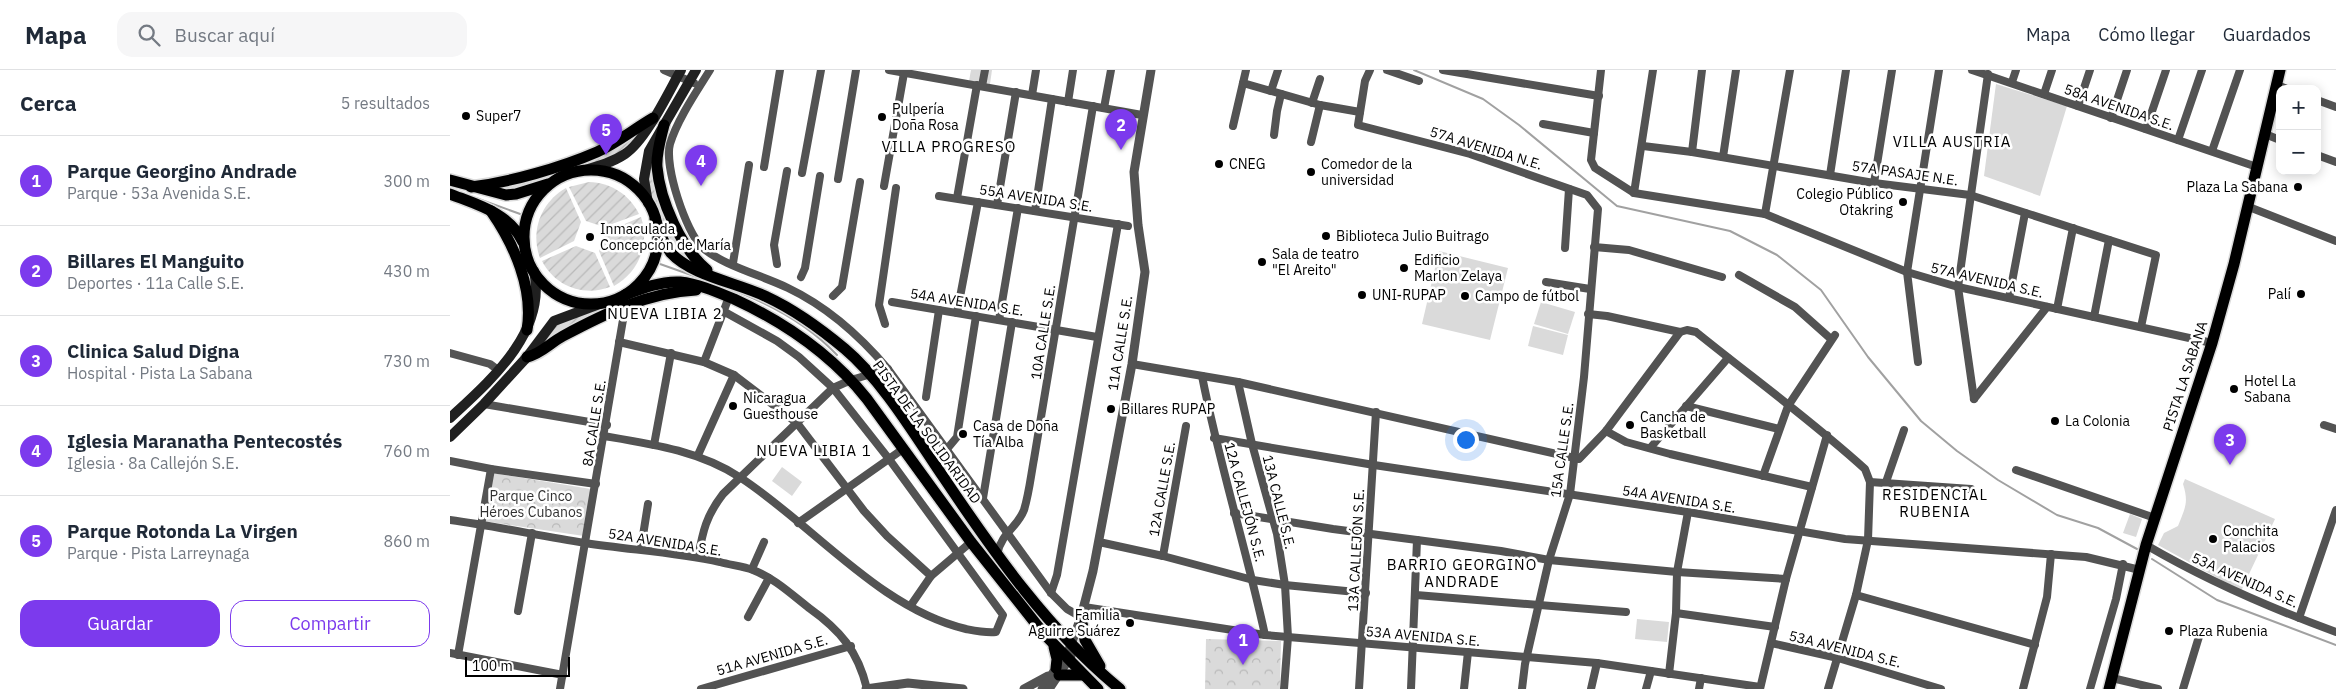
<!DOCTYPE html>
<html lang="es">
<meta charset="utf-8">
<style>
:root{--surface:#fff;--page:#f6f6f7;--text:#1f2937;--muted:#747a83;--line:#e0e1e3;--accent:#7c3aed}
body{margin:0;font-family:"IBM Plex Sans",sans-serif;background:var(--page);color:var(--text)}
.controls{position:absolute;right:15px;top:15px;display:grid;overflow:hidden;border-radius:10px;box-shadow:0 2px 12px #0003}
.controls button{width:45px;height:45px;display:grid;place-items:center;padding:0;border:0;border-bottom:1px solid var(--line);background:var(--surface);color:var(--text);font:25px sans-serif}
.scale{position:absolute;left:15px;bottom:12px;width:105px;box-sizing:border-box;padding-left:5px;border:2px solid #000;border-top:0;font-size:14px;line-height:18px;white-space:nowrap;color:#000;-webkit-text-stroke:4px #fff;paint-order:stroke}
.you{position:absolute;left:1015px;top:369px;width:18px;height:18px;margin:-12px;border:4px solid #fff;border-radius:50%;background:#1a73e8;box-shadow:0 0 0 8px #1a73e833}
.badge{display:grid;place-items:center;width:32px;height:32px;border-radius:50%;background:var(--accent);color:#fff;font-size:16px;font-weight:700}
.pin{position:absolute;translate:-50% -41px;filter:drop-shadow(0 1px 2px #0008)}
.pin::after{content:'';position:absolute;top:26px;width:18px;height:15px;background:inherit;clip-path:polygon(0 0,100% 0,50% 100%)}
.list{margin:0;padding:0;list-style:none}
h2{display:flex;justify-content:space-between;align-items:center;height:65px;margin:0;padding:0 20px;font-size:21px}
h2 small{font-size:16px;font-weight:400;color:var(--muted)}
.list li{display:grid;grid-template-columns:32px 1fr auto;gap:15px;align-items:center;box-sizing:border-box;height:90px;padding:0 20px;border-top:1px solid var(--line)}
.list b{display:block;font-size:19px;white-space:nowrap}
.list p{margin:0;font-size:16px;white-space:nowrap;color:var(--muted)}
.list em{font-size:16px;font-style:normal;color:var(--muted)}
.actions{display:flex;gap:10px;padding:15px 20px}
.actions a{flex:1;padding:11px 0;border:1px solid var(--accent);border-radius:15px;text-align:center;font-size:18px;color:var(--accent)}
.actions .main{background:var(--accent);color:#fff}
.icon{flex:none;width:28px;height:28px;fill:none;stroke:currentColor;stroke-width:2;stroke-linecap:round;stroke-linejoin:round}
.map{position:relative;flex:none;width:1886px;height:619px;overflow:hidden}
header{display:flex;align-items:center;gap:30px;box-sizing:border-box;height:70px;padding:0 25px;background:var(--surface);border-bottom:1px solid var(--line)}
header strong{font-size:24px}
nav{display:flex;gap:28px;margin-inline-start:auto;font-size:18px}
.search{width:350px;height:45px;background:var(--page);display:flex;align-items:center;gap:12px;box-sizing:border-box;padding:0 18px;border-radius:15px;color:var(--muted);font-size:19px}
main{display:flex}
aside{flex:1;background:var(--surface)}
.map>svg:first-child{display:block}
</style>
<header>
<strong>Mapa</strong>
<div class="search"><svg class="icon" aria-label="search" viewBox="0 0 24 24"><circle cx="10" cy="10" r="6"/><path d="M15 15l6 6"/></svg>Buscar aquí</div>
<nav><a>Mapa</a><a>Cómo llegar</a><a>Guardados</a></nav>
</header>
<main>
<aside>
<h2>Cerca<small>5 resultados</small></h2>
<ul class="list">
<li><span class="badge">1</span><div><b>Parque Georgino Andrade</b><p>Parque · 53a Avenida S.E.</p></div><em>300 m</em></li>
<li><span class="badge">2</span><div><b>Billares El Manguito</b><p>Deportes · 11a Calle S.E.</p></div><em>430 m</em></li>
<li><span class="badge">3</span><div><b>Clinica Salud Digna</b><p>Hospital · Pista La Sabana</p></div><em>730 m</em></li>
<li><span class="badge">4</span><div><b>Iglesia Maranatha Pentecostés</b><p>Iglesia · 8a Callejón S.E.</p></div><em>760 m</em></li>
<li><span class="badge">5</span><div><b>Parque Rotonda La Virgen</b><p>Parque · Pista Larreynaga</p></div><em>860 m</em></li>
</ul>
<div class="actions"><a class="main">Guardar</a><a>Compartir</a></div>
</aside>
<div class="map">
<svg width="1886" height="619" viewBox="0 0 1886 619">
<defs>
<pattern id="forest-crowns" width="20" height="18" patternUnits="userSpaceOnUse" patternTransform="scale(1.25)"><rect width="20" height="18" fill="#dadada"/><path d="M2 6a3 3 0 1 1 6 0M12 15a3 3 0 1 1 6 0" fill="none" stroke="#b9b9b9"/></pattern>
<pattern id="garden-furrows" width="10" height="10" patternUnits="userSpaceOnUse" patternTransform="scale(1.25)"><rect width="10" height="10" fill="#dadada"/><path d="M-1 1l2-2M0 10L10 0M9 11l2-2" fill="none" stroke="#b9b9b9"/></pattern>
</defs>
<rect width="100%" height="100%" fill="#fff"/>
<!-- forest -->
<g fill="url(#forest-crowns)">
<polygon points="42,403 141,419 134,466 33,451"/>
<polygon points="756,569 831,571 830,619 755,619"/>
</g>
<!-- garden -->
<g fill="url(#garden-furrows)">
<polygon points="203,48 182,79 135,100 115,105 102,113 51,124 49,113 146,82"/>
<polygon points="196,88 209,107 242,186 241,197 212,168 198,133"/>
<path d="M139,112C161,113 179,124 189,144L154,157L136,151L119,117Z"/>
<path d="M116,118L131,152L124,171L90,188C80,161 91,132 116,118Z"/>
<path d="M191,147C200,174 189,202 164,216L149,181L156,162Z"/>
<path d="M126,176L145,183L160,217C133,227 105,216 92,191Z"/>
<polygon points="230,212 89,283 98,257 175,225"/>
</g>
<!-- pitch -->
<g fill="#dadada">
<polygon points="521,0 542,0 540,14 519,11"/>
<polygon points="1546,14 1617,36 1590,126 1534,106"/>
<polygon points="989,181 1058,198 1040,270 972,254"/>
<polygon points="1091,232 1125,242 1118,264 1084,254"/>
<polygon points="1083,256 1118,265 1113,285 1078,276"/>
<polygon points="332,397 352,412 342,426 322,411"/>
<path d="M1735,409L1825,449L1791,521L1708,475L1714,463L1728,456C1735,438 1739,433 1733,414Z"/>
<polygon points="1680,444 1692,449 1686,467 1673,463"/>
<polygon points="1187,549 1219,552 1217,572 1185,569"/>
</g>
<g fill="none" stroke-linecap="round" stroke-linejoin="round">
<!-- stream -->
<g stroke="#a1a1a1" stroke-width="2">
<polyline points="964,0 1033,29 1069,55 1167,136 1280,161 1327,185 1371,220 1418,287 1471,351 1507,381 1548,410 1607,445 1648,458 1687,479"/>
<polyline points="26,128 73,145"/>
<polyline points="210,194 261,212"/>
<path d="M272,216C315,231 356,252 387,285"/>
<polyline points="1702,489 1767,530 1886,575"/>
</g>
<!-- primary casing -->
<g stroke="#dbdbdb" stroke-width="14">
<g id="primary">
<path d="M214,55C211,68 206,83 207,97C210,131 231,178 257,200"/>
<circle cx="141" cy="167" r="67"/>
<polyline points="0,110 56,125 66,124 98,114"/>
<path d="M21,117C61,112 110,98 147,82C167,73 184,59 203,48"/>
<path d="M0,124C28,135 59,143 73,172"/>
<path d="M41,141C64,174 84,219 77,260"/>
<path d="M205,149C209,161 213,173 221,183C242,206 289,213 317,227C345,240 371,259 395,279C433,311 466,367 494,408C545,484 599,561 670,619"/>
<path d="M175,225C193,218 211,211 230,212C249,214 267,222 284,229C336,253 382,285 417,329L521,472L594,564L648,619"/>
<path d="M77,287C91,284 100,273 113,266C154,244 199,222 246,220"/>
<polyline points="631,547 635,570 650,596"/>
<polyline points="604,577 607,589 606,598"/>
<polyline points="609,605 633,605"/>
<polyline points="1659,619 1696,475 1762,273 1784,194 1830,0"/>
</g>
</g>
<!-- minor -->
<g stroke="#535353" stroke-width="8">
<polyline points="214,0 244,13"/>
<path d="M260,0C247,21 227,50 220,74C214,96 236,162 252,177C271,195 314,206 338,218C378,237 410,266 438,299L601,523L617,539L631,547"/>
<polyline points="439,0 692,45"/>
<polyline points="920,0 915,11 908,55 1020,84 1137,125 1148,139 1134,307 1120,424 1099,490 1075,594 1072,619"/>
<polyline points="937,0 969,11"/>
<polyline points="993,0 1149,26"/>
<polyline points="1151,0 1141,90 1145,98 1184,123 1315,144 1457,202 1508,217 1762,273"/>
<polyline points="1522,0 1807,97"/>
<polyline points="1562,12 1566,0"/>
<polyline points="793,13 870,35 910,42"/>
<polyline points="1827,15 1837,19"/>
<polyline points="532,16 535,0"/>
<polyline points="821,21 828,0"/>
<polyline points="1594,24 1602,0"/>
<polyline points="582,25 586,0"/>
<polyline points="1867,30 1886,37"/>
<polyline points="618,32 623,0"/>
<polyline points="862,33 870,9"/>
<polyline points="1628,36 1640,0"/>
<polyline points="654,38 661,0"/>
<polyline points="1661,48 1677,0"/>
<polyline points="1093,54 1144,63"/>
<polyline points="783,56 796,0"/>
<polyline points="1696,59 1716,0"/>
<polyline points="1815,64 1830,70"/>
<polyline points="824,65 827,41 831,24"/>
<polyline points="1728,70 1752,0"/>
<polyline points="861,72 870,35"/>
<polyline points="1193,76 1242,82 1424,113 1520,125 1706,185 1691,257"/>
<polyline points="1762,81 1790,0"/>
<polyline points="1242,82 1252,0"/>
<polyline points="1867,85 1886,92"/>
<polyline points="1273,87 1286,0"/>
<polyline points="314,97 330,0"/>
<polyline points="352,103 371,0"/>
<polyline points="1380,105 1396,0"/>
<polyline points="388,109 406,0"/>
<polyline points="1424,113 1442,0"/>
<polyline points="434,116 454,3"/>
<polyline points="1184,123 1203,0"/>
<polyline points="489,126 678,156"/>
<polyline points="507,128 527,15"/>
<polyline points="547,135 566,22"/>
<polyline points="1799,137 1886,171"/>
<polyline points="585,141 602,29"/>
<polyline points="1315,144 1340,0"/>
<polyline points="1144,177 1179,180 1272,207"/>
<polyline points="1115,178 1119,119"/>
<polyline points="283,193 299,95"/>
<polyline points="327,194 324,175 337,101"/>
<polyline points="1289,205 1345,237 1381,269"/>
<polyline points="351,207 355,198 370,106"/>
<polyline points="1096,212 1140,219"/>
<polyline points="383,226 392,217 410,112"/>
<polyline points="1559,228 1575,143"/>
<polyline points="442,232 647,267"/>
<polyline points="1607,239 1623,158"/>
<polyline points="507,243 528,132"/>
<polyline points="1138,244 1157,246 1230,262"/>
<polyline points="1644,247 1659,170"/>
<polyline points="549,250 568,138"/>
<polyline points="435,254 429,235 446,118"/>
<polyline points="169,272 254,292 284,305 347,353 414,441 437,466 481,506"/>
<polyline points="0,283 40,294 48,300"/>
<polyline points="254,292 279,227"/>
<polyline points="1468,292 1457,202 1489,0"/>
<path d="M682,294L788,312L1129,389L1156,361L1230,262L1237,260L1246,262C1303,308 1361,350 1415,399L1420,412L1418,470L1406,525L1378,619"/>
<path d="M752,306C769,393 796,478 815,565"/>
<polyline points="788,312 802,374 827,464 835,515 838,567 834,619"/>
<polyline points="476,327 489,240"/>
<polyline points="1524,329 1508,217 1538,4"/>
<polyline points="1524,329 1597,237"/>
<polyline points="34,334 157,355"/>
<polyline points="1236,336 1329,359"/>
<polyline points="1874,355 1886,359"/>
<polyline points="1156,361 1176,372 1220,384 1362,417"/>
<path d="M154,366C202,374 250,381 291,408C363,455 430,539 516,559C526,561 535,563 546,562L553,545L439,389L383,318L349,287L327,271L273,241"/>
<polyline points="764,368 924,395 1238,442 1395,469 1636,487 1690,500"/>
<polyline points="204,375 221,283"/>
<polyline points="1201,377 1278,288"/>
<polyline points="497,379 507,367 526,246"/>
<polyline points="248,385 284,305"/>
<polyline points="0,391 41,399 146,414"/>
<polyline points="1566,400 1705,448"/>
<polyline points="1313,406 1338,336 1385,265"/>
<polyline points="1420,412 1521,419"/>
<polyline points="1436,412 1454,360"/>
<polyline points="533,428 562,252"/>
<polyline points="1238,442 1227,502 1226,543 1325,557"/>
<polyline points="784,443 883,459 1051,481 1099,490 1227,502 1336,509"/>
<path d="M0,450C45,456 90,466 135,473C180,480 224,482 270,492C280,495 293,496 303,500C324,508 341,524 359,538C390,560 408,581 417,619"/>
<polyline points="348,453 453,379"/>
<polyline points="649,472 713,486 803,510 835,515 916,523"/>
<path d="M1696,475C1756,510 1820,538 1886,562"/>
<polyline points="191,478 198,434"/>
<path d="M547,484C552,462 567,458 574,440C579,424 581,405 584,389L643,36"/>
<polyline points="713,486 736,356"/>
<path d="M248,487C253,461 256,446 273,424L383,318L401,310L438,299"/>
<polyline points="302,499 314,472"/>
<polyline points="601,523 607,505 668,154"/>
<polyline points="966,525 1176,542"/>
<polyline points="1406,525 1585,575"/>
<polyline points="461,535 481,506 521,472"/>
<polyline points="634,537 815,565 1147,593 1310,617"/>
<polyline points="68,541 82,463"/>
<polyline points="298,547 319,508"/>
<polyline points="1849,548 1886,440"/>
<polyline points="1321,573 1388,588 1491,619"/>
<polyline points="0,583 113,605"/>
<polyline points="8,585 41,399"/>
<polyline points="1219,604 1226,543"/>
<polyline points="1662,608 1708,619"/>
<polyline points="110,619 175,238"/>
<polyline points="251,619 401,576"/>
<polyline points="909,619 926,342"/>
<polyline points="961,619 967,470"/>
<polyline points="1014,619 1018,582"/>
<polyline points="1141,619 1147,593"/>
<polyline points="1196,619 1201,601"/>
<polyline points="1249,619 1251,608"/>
<polyline points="1310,619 1336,509 1377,365"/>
<polyline points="1573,619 1597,527 1601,484"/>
<polyline points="1640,619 1666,529 1673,494"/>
<polyline points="1733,619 1751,560"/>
</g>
<!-- tertiary -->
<g stroke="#535353" stroke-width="9">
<polyline points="619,580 631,547 643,501 682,294 695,202 688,155 684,102 701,0"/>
<polyline points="416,619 458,613 513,619"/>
<polyline points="574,619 598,606"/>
<polyline points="592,619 609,594"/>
<polyline points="599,619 621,586"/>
</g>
<!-- secondary -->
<g stroke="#202020" stroke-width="10">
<path d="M135,100C149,96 163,92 175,84C196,70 218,23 231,0"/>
<polyline points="198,133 194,109 199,81 246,0"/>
<path d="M0,348C41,310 97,262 84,201"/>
<polyline points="0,367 34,334 77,287 104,251 152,233"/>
</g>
<!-- primary -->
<use href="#primary" stroke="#000" stroke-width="11"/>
</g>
<!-- markers -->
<g fill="#000" stroke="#fff" stroke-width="2">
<circle cx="16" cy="46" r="5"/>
<circle cx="432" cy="47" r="5"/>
<circle cx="769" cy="94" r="5"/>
<circle cx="861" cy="102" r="5"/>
<circle cx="1848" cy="117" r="5"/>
<circle cx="1453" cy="132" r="5"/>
<circle cx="876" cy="166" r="5"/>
<circle cx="140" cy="167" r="5"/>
<circle cx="812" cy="192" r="5"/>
<circle cx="954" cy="198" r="5"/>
<circle cx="1851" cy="224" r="5"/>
<circle cx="912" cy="225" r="5"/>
<circle cx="1015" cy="226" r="5"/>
<circle cx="1784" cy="319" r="5"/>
<circle cx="283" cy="336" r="5"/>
<circle cx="661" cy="339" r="5"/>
<circle cx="1605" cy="351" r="5"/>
<circle cx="1180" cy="355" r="5"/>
<circle cx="513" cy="364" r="5"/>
<circle cx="1763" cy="469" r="5"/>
<circle cx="680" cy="553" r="5"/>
<circle cx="1719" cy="561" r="5"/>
</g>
<g text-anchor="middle" stroke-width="5" stroke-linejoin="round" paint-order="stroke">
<!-- street labels -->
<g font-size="14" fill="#000" stroke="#fff">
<text transform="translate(1669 37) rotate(19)" y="5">58A AVENIDA S.E.</text>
<text transform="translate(1036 78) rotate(17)" y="5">57A AVENIDA N.E.</text>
<text transform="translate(1455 103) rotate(8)" y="5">57A PASAJE N.E.</text>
<text transform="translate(586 128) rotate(9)" y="5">55A AVENIDA S.E.</text>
<text transform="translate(1537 210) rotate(13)" y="5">57A AVENIDA S.E.</text>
<text transform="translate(517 232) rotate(9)" y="5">54A AVENIDA S.E.</text>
<text transform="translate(593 262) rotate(-81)" y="5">10A CALLE S.E.</text>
<text transform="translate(670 273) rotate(-81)" y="5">11A CALLE S.E.</text>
<text transform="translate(1735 306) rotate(-72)" y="5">PISTA LA SABANA</text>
<text transform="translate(144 353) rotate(-81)" y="5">8A CALLE S.E.</text>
<text transform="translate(477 362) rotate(54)" y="5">PISTA DE LA SOLIDARIDAD</text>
<text transform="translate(1112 380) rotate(-82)" y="5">15A CALLE S.E.</text>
<text transform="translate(712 419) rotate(-80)" y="5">12A CALLE S.E.</text>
<text transform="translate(1229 429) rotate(9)" y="5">54A AVENIDA S.E.</text>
<text transform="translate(795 432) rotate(75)" y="5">12A CALLEJÓN S.E.</text>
<text transform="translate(829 432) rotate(76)" y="5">13A CALLE S.E.</text>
<text transform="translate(215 472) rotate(9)" y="5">52A AVENIDA S.E.</text>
<text transform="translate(906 480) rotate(-87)" y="5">13A CALLEJÓN S.E.</text>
<text transform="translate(1795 510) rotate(24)" y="5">53A AVENIDA S.E.</text>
<text transform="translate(973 566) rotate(5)" y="5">53A AVENIDA S.E.</text>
<text transform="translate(1395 579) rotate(14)" y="5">53A AVENIDA S.E.</text>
<text transform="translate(322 585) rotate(-16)" y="5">51A AVENIDA S.E.</text>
</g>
<!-- poi labels -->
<g font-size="14" fill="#000" stroke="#fff" text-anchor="start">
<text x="442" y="44">Pulpería<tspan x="442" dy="16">Doña Rosa</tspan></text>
<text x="26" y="51">Super7</text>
<text x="779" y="99">CNEG</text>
<text x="871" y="99">Comedor de la<tspan x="871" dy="16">universidad</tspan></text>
<text x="1838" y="122" text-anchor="end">Plaza La Sabana</text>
<text x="1443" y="129" text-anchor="end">Colegio Público<tspan x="1443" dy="16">Otakring</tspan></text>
<text x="150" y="164">Inmaculada<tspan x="150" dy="16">Concepción de María</tspan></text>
<text x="886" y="171">Biblioteca Julio Buitrago</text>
<text x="822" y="189">Sala de teatro<tspan x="822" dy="16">"El Areito"</tspan></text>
<text x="964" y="195">Edificio<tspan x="964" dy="16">Marlon Zelaya</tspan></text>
<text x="1841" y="229" text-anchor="end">Palí</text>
<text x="922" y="230">UNI-RUPAP</text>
<text x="1025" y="231">Campo de fútbol</text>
<text x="1794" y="316">Hotel La<tspan x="1794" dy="16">Sabana</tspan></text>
<text x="293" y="333">Nicaragua<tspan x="293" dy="16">Guesthouse</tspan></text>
<text x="671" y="344">Billares RUPAP</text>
<text x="1190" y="352">Cancha de<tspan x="1190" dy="16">Basketball</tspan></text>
<text x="1615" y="356">La Colonia</text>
<text x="523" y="361">Casa de Doña<tspan x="523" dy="16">Tía Alba</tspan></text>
<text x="1773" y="466">Conchita<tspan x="1773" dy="16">Palacios</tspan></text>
<text x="670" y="550" text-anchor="end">Familia<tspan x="670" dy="16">Aguirre Suárez</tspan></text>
<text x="1729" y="566">Plaza Rubenia</text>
</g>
<!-- park labels -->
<g font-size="14" fill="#313131" stroke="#fff">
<text x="81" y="431">Parque Cinco<tspan x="81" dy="16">Héroes Cubanos</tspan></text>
</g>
<!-- neighbourhood labels -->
<g font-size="15" letter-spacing="1" fill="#000" stroke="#fff">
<text x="1502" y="77">VILLA AUSTRIA</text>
<text x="499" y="82">VILLA PROGRESO</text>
<text x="215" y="249">NUEVA LIBIA 2</text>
<text x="364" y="386">NUEVA LIBIA 1</text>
<text x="1485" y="430">RESIDENCIAL<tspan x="1485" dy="17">RUBENIA</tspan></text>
<text x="1012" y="500">BARRIO GEORGINO<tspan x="1012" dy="17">ANDRADE</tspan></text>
</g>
</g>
</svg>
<div class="controls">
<button>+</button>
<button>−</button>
</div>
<div class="scale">100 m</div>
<div class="you"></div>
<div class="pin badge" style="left:793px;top:595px">1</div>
<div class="pin badge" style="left:671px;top:80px">2</div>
<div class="pin badge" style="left:1780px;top:395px">3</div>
<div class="pin badge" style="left:251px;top:116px">4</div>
<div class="pin badge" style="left:156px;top:85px">5</div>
</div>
</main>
